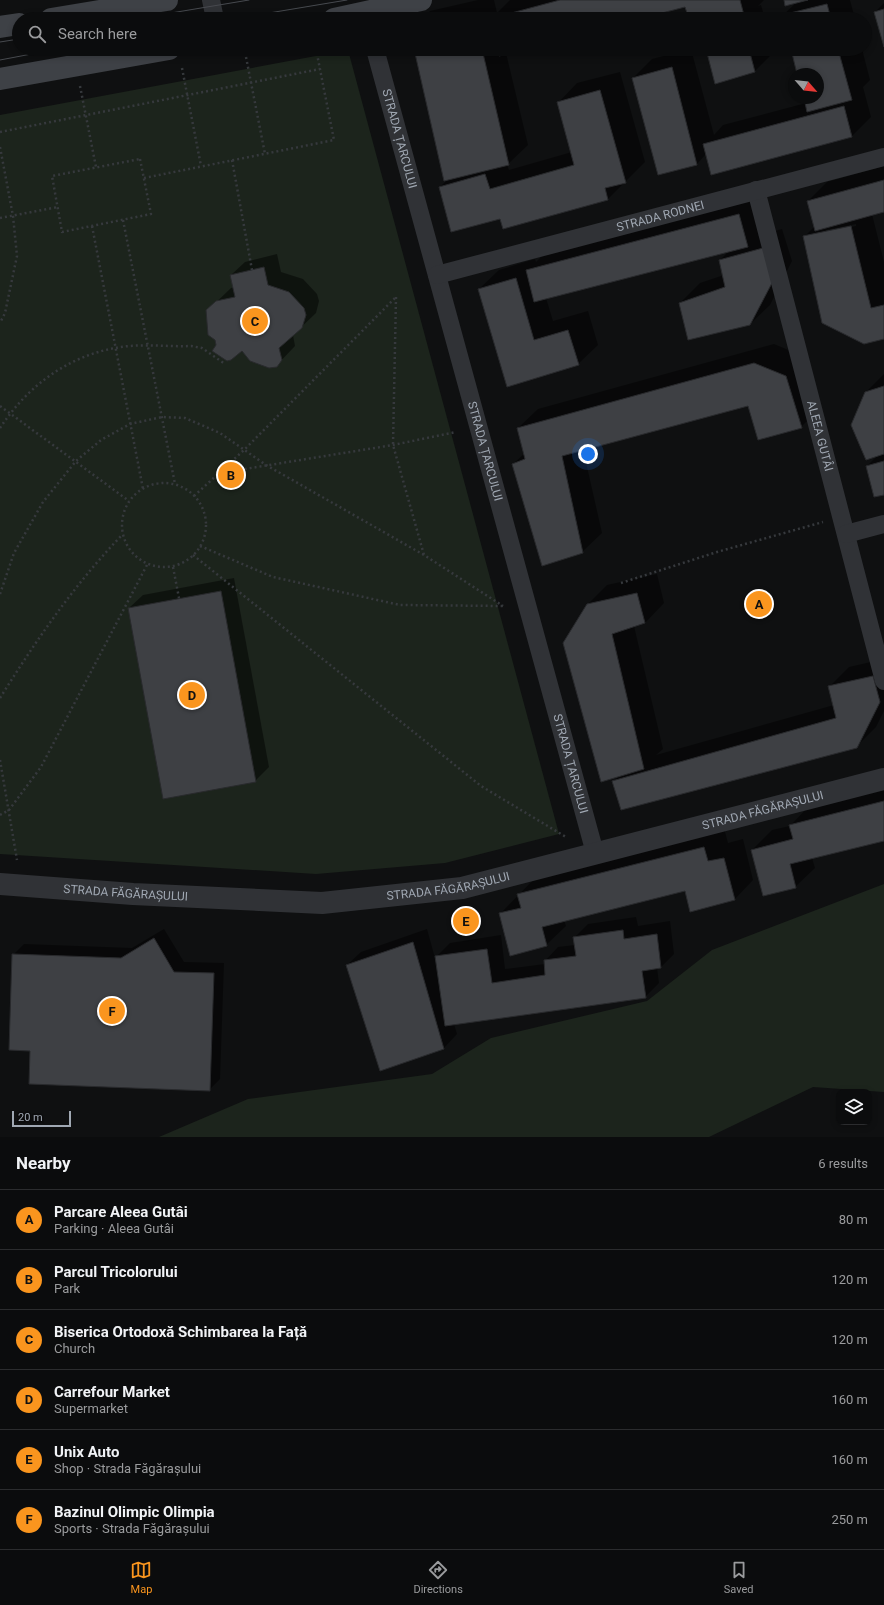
<!DOCTYPE html>
<meta charset="utf-8">
<style>
:root{--surface:#0b0c0d;--page:#141516;--text:#f1f3f6;--muted:#9a9b9d;--line:#2b2c2e;--accent:#fa951e}
body{margin:0;font-family:Roboto,sans-serif;background:var(--page);color:var(--text)}
.controls{position:absolute;right:12px;bottom:12px;display:grid;overflow:hidden;border-radius:8px;box-shadow:0 2px 6px #0003}
.controls button{width:36px;height:36px;display:grid;place-items:center;padding:0;border:0;border-bottom:1px solid var(--line);background:var(--surface);color:var(--text);font:20px sans-serif}
.compass{position:absolute;left:788px;top:68px;width:36px;height:36px;border-radius:50%;background:var(--surface);box-shadow:0 2px 6px #0003;rotate:118deg}
.scale{position:absolute;left:12px;bottom:10px;width:59px;box-sizing:border-box;padding-left:4px;border:2px solid #a0a8b3;border-top:0;font-size:11px;line-height:14px;white-space:nowrap;color:#a0a8b3;-webkit-text-stroke:3px #0b0b0c;paint-order:stroke}
.you{position:absolute;left:588px;top:454px;width:14px;height:14px;margin:-10px;border:3px solid #fff;border-radius:50%;background:#1a73e8;box-shadow:0 0 0 6px #1a73e833}
.badge{display:grid;place-items:center;width:26px;height:26px;border-radius:50%;background:var(--accent);color:#111;font-size:13px;font-weight:700}
.pin{position:absolute;translate:-50% -50%;border:2px solid #fff;box-shadow:0 1px 4px #0006}
.list{margin:0;padding:0;list-style:none}
h2{display:flex;justify-content:space-between;align-items:center;height:52px;margin:0;padding:0 16px;font-size:17px}
h2 small{font-size:13px;font-weight:400;color:var(--muted)}
.list li{display:grid;grid-template-columns:26px 1fr auto;gap:12px;align-items:center;box-sizing:border-box;height:60px;padding:0 16px;border-top:1px solid var(--line)}
.list b{display:block;font-size:15px;white-space:nowrap}
.list p{margin:0;font-size:13px;white-space:nowrap;color:var(--muted)}
.list em{font-size:13px;font-style:normal;color:var(--muted)}
.icon{flex:none;width:22px;height:22px;fill:none;stroke:currentColor;stroke-width:2;stroke-linecap:round;stroke-linejoin:round}
.map{position:relative;flex:none;width:884px;height:1137px;overflow:hidden}
.search{position:absolute;background:var(--surface);box-shadow:0 2px 6px #0003;left:12px;right:12px;top:12px;height:44px;display:flex;align-items:center;gap:10px;box-sizing:border-box;padding:0 14px;border-radius:22px;color:var(--muted);font-size:15px}
.sheet{height:412px;background:var(--surface)}
nav{display:flex;justify-content:space-around;align-items:center;box-sizing:border-box;height:56px;border-top:1px solid var(--line);background:var(--surface);font-size:11px;color:var(--muted)}
nav a{display:grid;justify-items:center;gap:2px}
nav .on{color:var(--accent)}
.map>svg:first-child{display:block}
</style>
<div class="map">
<svg width="884" height="1137" viewBox="0 0 884 1137">
<rect width="100%" height="100%" fill="#0f1011"/>
<!-- green -->
<g fill="#1c241c">
<polygon points="348,50 559,834 445,863 316,874 0,854 0,115"/>
<polygon points="884,884 884,1092 813,1087 709,1137 159,1137 248,1099 432,1074 491,1038 647,1001 712,950"/>
</g>
<!-- shadow -->
<g fill="#0007" fill-rule="evenodd">
<polygon points="478,0 494,0 497,13 510,0 764,0 758,6 761,5 765,19 690,19 686,5 635,19 422,19 430,11"/>
<polygon points="785,0 850,0 855,19 784,19 783,15 797,2"/>
<polygon points="884,3 884,44 875,12"/>
<polygon points="415,49 522,49 506,53 528,145 507,165 509,170 572,152 558,103 577,83 620,72 645,162 608,199 503,228 501,218 440,187 449,178"/>
<polygon points="691,49 714,135 723,125 806,103 805,98 818,98 818,74 798,74 792,49 862,49 870,80 863,87 871,117 851,137 706,154 697,164 658,174 633,78 652,59"/>
<polygon points="707,49 773,49 774,52 755,71 716,82"/>
<path d="M884,166V211L872,214L884,262V338L805,236L815,226L808,201L827,182ZM856,224V226L826,232V230Z"/>
<polygon points="759,196 767,227 758,236 782,229 792,261 770,305 750,324 680,303 700,283 724,275 720,260 729,251 546,298 553,321 588,311 598,345 578,364 507,386 479,289 499,270 535,259 536,262 547,251"/>
<polygon points="277,254 281,272 303,279 317,294 319,301 316,313 293,335 295,346 276,366 243,350 217,345 207,311 231,288 234,287 231,275 245,262"/>
<polygon points="774,344 805,357 820,408 801,427 749,404 583,449 602,533 582,552 513,464 525,453 518,428 538,409"/>
<polygon points="884,374 884,494 867,466 879,454 866,392"/>
<polygon points="657,574 664,603 645,623 634,626 663,749 656,755 834,705 829,687 849,667 884,659 884,711 876,727 856,747 614,781 620,775 587,605 607,585"/>
<polygon points="234,578 269,767 255,781 129,608 143,595"/>
<polygon points="884,787 884,840 812,858 815,868 795,887 752,850 772,830 790,826 809,806"/>
<polygon points="724,828 728,843 743,839 753,880 734,900 686,890 564,920 566,926 546,945 500,914 538,875"/>
<polygon points="636,917 638,926 670,921 674,954 661,967 657,968 659,983 645,997 454,1024 457,1034 444,1048 381,1070 347,965 361,952 427,929 435,958 450,943 501,935 505,969 545,964 545,961 558,947 575,945 574,938 588,924"/>
<polygon points="164,929 184,962 224,963 220,1079 209,1090 31,1050 13,955 24,944 132,948"/>
</g>
<!-- building -->
<g fill="#3e4044" stroke="#292a2d">
<polygon points="560,0 740,0 745,19 689,19 685,7 639,19 489,19"/>
<polygon points="784,0 808,0 785,6"/>
<polygon points="827,4 831,19 783,19 782,15"/>
<polygon points="884,9 884,47 874,12"/>
<polygon points="474,15 475,19 458,19"/>
<polygon points="414,49 482,49 509,165 444,181"/>
<polygon points="497,49 526,49 499,56"/>
<polygon points="706,49 749,49 755,72 715,84"/>
<polygon points="791,49 838,49 852,100 807,112 804,98 818,98 818,74 797,74"/>
<polygon points="672,67 697,165 658,175 632,78"/>
<polygon points="600,90 626,183 605,188 608,200 503,229 500,219 451,232 439,187 485,174 490,189 574,165 557,102"/>
<polygon points="844,106 852,137 711,175 703,144"/>
<polygon points="884,180 884,212 815,231 807,201"/>
<polygon points="739,214 748,247 534,302 526,270"/>
<polygon points="851,226 871,308 884,305 884,339 864,344 822,323 803,236"/>
<polygon points="763,248 773,281 750,325 688,340 679,303 725,287 719,260"/>
<polygon points="264,267 268,285 289,292 304,308 306,315 302,328 279,348 282,360 277,367 269,368 250,361 242,351 231,360 227,361 212,351 216,345 215,340 208,335 206,310 216,301 235,297 230,275"/>
<polygon points="516,278 534,340 568,330 579,365 507,387 478,289"/>
<polygon points="754,363 786,376 802,428 758,440 748,406 562,456 583,553 542,566 512,464 525,459 517,428"/>
<polygon points="884,386 884,454 866,460 851,425 865,392"/>
<polygon points="884,461 884,495 874,497 866,466"/>
<polygon points="221,591 256,782 163,799 128,608"/>
<polygon points="637,593 645,623 612,634 644,769 601,782 563,643 587,604"/>
<polygon points="873,676 880,702 857,748 621,810 612,781 836,718 828,686"/>
<polygon points="884,801 884,841 790,864 796,888 763,896 751,850 793,839 789,825"/>
<polygon points="704,847 708,861 724,858 735,900 690,912 685,891 542,927 547,946 510,956 499,913 521,908 517,894"/>
<polygon points="623,930 624,939 657,934 661,968 642,971 646,998 445,1026 435,956 487,949 492,983 545,975 544,960 576,956 573,937"/>
<polygon points="154,938 174,972 214,973 210,1091 29,1084 30,1051 9,1050 12,954 121,958"/>
<polygon points="413,942 444,1049 380,1071 346,965"/>
</g>
<g fill="none" stroke-linecap="round" stroke-linejoin="round">
<!-- path -->
<g stroke="#36393d" stroke-width="2.5" stroke-dasharray="2 3" stroke-linecap="butt">
<polyline points="246,57 265,154"/>
<polyline points="182,68 201,166"/>
<polyline points="80,86 96,167"/>
<polyline points="0,132 320,69"/>
<polyline points="0,147 13,216 17,256 5,313 0,323"/>
<polygon points="140,159 151,214 62,232 52,176"/>
<polyline points="232,160 252,270"/>
<polyline points="144,178 334,140 316,49"/>
<polyline points="0,218 58,207"/>
<polyline points="123,220 175,484"/>
<polyline points="92,226 143,489"/>
<polyline points="396,297 393,445 424,555"/>
<polyline points="0,406 129,501"/>
<path d="M0,428C27,387 66,357 115,348C139,343 166,347 191,346L202,348L225,364"/>
<polyline points="220,473 393,445 456,432"/>
<circle cx="164" cy="525" r="42"/>
<polyline points="194,496 244,450 396,297"/>
<polyline points="200,546 273,577 400,605 503,606"/>
<polyline points="193,555 481,786 566,837"/>
<polyline points="173,567 179,598"/>
<polyline points="621,583 717,552 823,522"/>
<polyline points="0,594 14,553 43,502 76,461 101,440 130,424 162,417 185,418 220,433 266,465 424,555 503,606"/>
<path d="M0,698C37,639 74,585 122,535"/>
<polyline points="0,760 17,860"/>
<polyline points="0,815 9,810 41,767 147,565"/>
</g>
<!-- minor -->
<g stroke="#303236" stroke-width="18">
<polyline points="211,0 215,19"/>
<path id="s1" d="M375,49L595,853"/>
<path id="s2" d="M756,190L884,681"/>
<path id="s3" d="M437,275L884,157"/>
<polyline points="846,534 884,524"/>
</g>
<!-- tertiary -->
<path stroke="#303236" stroke-width="22" id="s4" d="M0,884L133,894L322,903L462,888L884,779"/>
<!-- secondary -->
<g stroke="#3e4146" stroke-width="22">
<polyline points="51,19 167,0"/>
<polyline points="334,19 421,0"/>
<polyline points="0,27 19,24"/>
<polyline points="0,79 169,49"/>
</g>
<!-- tram -->
<g stroke="#474a4f" stroke-width="1">
<polyline points="135,19 249,0"/>
<polyline points="233,19 347,0"/>
<polyline points="0,42 19,39"/>
<polyline points="0,60 58,49"/>
</g>
</g>
<g text-anchor="middle" stroke-width="4" stroke-linejoin="round" paint-order="stroke">
<!-- street labels -->
<g font-size="12" fill="#a0a8b3" stroke="#0b0b0c">
<text dy="4" stroke="none"><textPath href="#s1" startOffset="93">STRADA ȚARCULUI</textPath></text>
<text dy="4" stroke="none"><textPath href="#s3" startOffset="231">STRADA RODNEI</textPath></text>
<text dy="4" stroke="none"><textPath href="#s2" startOffset="254">ALEEA GUTÂI</textPath></text>
<text dy="4" stroke="none"><textPath href="#s1" startOffset="417">STRADA ȚARCULUI</textPath></text>
<text dy="4" stroke="none"><textPath href="#s1" startOffset="741">STRADA ȚARCULUI</textPath></text>
<text dy="4" stroke="none"><textPath href="#s4" startOffset="774">STRADA FĂGĂRAȘULUI</textPath></text>
<text dy="4" stroke="none"><textPath href="#s4" startOffset="450">STRADA FĂGĂRAȘULUI</textPath></text>
<text dy="4" stroke="none"><textPath href="#s4" startOffset="126">STRADA FĂGĂRAȘULUI</textPath></text>
</g>
</g>
</svg>
<div class="controls">
<button><svg class="icon" aria-label="layers" viewBox="0 0 24 24"><path d="M12 4l9 5-9 5-9-5zM3 14l9 5 9-5"/></svg></button>
</div>
<svg class="compass" viewBox="-18 -18 36 36"><path d="M0-13l5 13h-10z" fill="#e53935"/><path d="M0 13l5-13h-10z" fill="#9a9b9d"/></svg>
<div class="scale">20 m</div>
<div class="you"></div>
<div class="pin badge" style="left:759px;top:604px">A</div>
<div class="pin badge" style="left:231px;top:475px">B</div>
<div class="pin badge" style="left:255px;top:321px">C</div>
<div class="pin badge" style="left:192px;top:695px">D</div>
<div class="pin badge" style="left:466px;top:921px">E</div>
<div class="pin badge" style="left:112px;top:1011px">F</div>
<div class="search"><svg class="icon" aria-label="search" viewBox="0 0 24 24"><circle cx="10" cy="10" r="6"/><path d="M15 15l6 6"/></svg>Search here</div>
</div>
<section class="sheet">
<h2>Nearby<small>6 results</small></h2>
<ul class="list">
<li><span class="badge">A</span><div><b>Parcare Aleea Gutâi</b><p>Parking · Aleea Gutâi</p></div><em>80 m</em></li>
<li><span class="badge">B</span><div><b>Parcul Tricolorului</b><p>Park</p></div><em>120 m</em></li>
<li><span class="badge">C</span><div><b>Biserica Ortodoxă Schimbarea la Față</b><p>Church</p></div><em>120 m</em></li>
<li><span class="badge">D</span><div><b>Carrefour Market</b><p>Supermarket</p></div><em>160 m</em></li>
<li><span class="badge">E</span><div><b>Unix Auto</b><p>Shop · Strada Făgărașului</p></div><em>160 m</em></li>
<li><span class="badge">F</span><div><b>Bazinul Olimpic Olimpia</b><p>Sports · Strada Făgărașului</p></div><em>250 m</em></li>
</ul>
</section>
<nav>
<a class="on"><svg class="icon" aria-label="map" viewBox="0 0 24 24"><path d="M3 6l6-2 6 2 6-2v14l-6 2-6-2-6 2zM9 4v14M15 6v14"/></svg>Map</a>
<a><svg class="icon" aria-label="directions" viewBox="0 0 24 24"><path d="M12 3l9 9-9 9-9-9zM9 14v-3h6M13 9l2 2-2 2"/></svg>Directions</a>
<a><svg class="icon" aria-label="saved" viewBox="0 0 24 24"><path d="M7 4h10v16l-5-4-5 4z"/></svg>Saved</a>
</nav>
